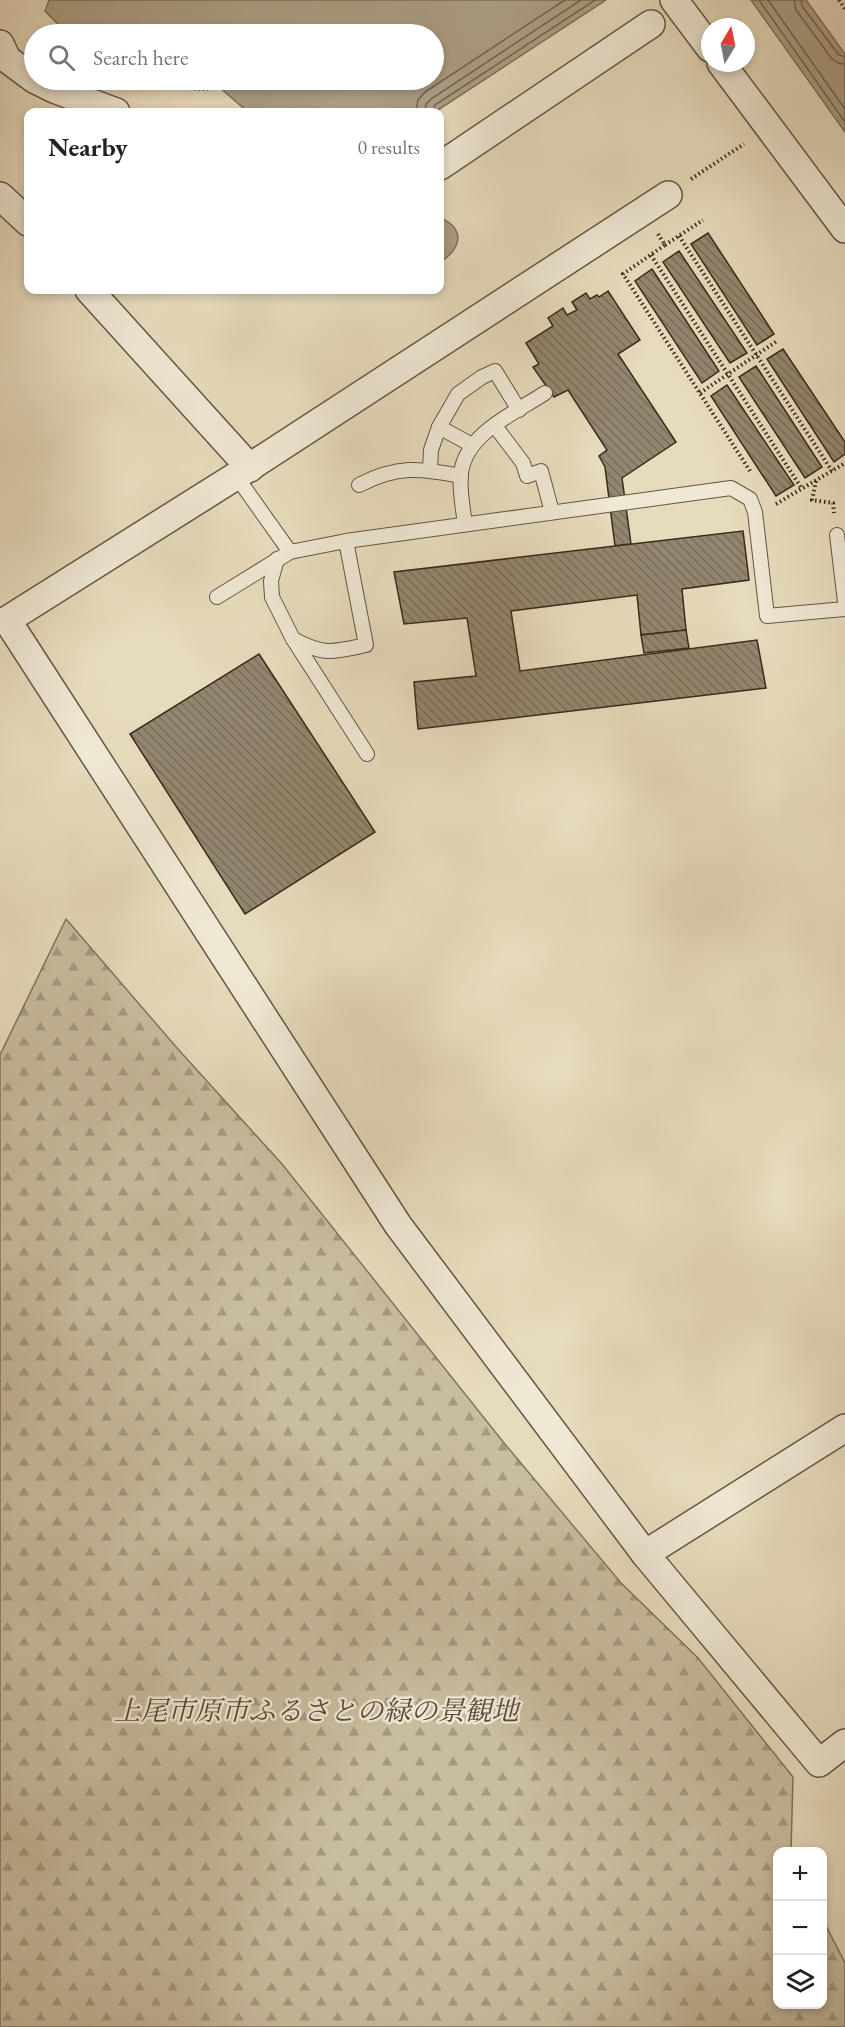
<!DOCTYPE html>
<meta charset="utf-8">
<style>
:root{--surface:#fff;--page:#f6f6f6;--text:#222;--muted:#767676;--line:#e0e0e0}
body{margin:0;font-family:"EB Garamond","Noto Serif JP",serif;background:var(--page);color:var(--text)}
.controls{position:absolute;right:18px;bottom:18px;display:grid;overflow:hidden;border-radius:12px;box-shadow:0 3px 9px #0003}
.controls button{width:54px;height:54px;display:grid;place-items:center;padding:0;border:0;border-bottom:2px solid var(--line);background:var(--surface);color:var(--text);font:30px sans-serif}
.compass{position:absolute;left:701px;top:18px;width:54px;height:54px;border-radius:50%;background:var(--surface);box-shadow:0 3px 9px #0003;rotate:10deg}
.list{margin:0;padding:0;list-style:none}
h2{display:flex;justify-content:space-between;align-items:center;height:78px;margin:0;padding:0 24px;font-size:26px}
h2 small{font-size:20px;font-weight:400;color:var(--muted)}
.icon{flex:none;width:33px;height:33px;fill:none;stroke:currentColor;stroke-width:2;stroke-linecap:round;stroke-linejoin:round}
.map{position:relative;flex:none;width:845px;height:2027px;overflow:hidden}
.search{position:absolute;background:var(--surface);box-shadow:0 3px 9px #0003;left:24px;top:24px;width:420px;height:66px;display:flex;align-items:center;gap:15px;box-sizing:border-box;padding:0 21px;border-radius:33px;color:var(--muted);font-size:22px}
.panel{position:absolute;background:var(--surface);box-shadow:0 3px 9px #0003;left:24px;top:108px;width:420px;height:186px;border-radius:12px}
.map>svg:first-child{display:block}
</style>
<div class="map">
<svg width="845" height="2027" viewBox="0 0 845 2027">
<defs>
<pattern id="forest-firs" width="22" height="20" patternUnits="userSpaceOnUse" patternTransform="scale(1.5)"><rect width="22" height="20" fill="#c9bda1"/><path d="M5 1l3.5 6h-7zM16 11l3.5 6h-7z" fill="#a49a82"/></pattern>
<pattern id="building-back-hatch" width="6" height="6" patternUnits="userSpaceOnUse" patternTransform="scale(1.5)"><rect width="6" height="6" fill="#93866f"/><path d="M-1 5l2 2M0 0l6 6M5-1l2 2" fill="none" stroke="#796e5a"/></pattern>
</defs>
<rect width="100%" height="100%" fill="#e7dbbd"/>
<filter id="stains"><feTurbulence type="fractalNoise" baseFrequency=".00333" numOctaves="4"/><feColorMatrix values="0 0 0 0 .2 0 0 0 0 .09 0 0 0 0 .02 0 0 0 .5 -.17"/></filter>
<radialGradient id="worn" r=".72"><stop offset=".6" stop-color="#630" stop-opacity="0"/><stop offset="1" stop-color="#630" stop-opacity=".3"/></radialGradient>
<!-- forest -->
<polygon fill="url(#forest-firs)" stroke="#81745e" stroke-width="1.5" points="66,919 177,1048 282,1164 504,1443 621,1583 698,1658 793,1777 791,1851 778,1852 778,2004 822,2004 823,1920 845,1963 845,2027 0,2027 0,1055"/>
<!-- water -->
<g fill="#ac9f86" stroke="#7e705b" stroke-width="1.5">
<polygon points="49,0 606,0 435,112 248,112 211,80 434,80 434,34 79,34 63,29 45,11"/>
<polygon points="751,0 806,0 845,54 845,132"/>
<path d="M440,217C444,220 449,222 452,225C466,240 452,255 440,262Z"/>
</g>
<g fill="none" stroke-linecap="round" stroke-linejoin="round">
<!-- shore -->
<g stroke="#726450" stroke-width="1.5">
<polyline points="759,0 845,122"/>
<polyline points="768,0 845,109"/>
<polyline points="794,0 796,10 832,59 838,63 845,64"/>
<polyline points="801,0 802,6 838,54 845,57"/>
<polyline points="416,112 418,100 425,92 565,0"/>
<polyline points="425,112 426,104 431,99 581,0"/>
<polyline points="432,112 435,105 595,0"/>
</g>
</g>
<!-- building -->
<g fill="url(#building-back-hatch)" stroke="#392a1b" stroke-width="1.5">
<polygon points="708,233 774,334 757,345 691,244"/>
<polygon points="679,251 747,353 730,363 663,262"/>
<polygon points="652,269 719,371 702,383 635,281"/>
<polygon points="608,291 640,340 618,354 676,442 622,478 631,544 615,546 605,467 599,456 607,450 568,390 554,397 533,367 539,364 526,343 553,326 548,318 563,308 567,315 577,310 572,302 586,293 590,299 597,295 599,297"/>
<polygon points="783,349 845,442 845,454 834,462 767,359"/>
<polygon points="756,366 822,467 805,478 739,377"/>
<polygon points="727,385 794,485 776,496 711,396"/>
<polygon points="743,531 749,580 682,589 686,630 641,635 637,595 511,611 520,671 757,640 766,688 418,729 414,682 476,676 467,618 404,624 394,572"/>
<polygon points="686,630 689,648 644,653 641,635"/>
<polygon points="259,654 375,832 245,914 130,734"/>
</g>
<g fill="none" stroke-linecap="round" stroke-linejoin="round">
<!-- lane casing -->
<g stroke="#645644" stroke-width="16">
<g id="lane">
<polyline points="495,426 523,463 527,476 541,471 552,512"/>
<polyline points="439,427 472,445"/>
<polyline points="430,470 431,450 439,427 458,394 482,377 495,371 519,410"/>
<path d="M359,485C397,465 420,468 461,476"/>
<path d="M465,524C463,508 459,490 461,473C466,433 515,413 545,393"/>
<polyline points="837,535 845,602"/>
<polyline points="346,541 731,488 750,499 755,512 767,616 845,609"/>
<path d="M290,552L346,541L366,645C334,652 324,656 293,639"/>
<polyline points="277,559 271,581 272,597 293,639 367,754"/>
<polyline points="217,597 290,552 236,476"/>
</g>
</g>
<!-- street casing -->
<g stroke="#645644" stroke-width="30">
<g id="street">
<polyline points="674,0 710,48"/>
<polyline points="0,44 7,59 34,79"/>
<polyline points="721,63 845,229"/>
<polyline points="36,80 54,89 116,112"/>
<polyline points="440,166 651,24"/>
<polyline points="668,195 236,476 7,620 398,1225 645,1554 845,1428"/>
<polyline points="0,196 28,222"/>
<polyline points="89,290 250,468"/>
<polyline points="645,1554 819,1763 845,1743"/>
</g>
</g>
<!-- path -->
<g stroke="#392a1b" stroke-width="4" stroke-dasharray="1.5 3" stroke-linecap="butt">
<polyline points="839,0 845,9"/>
<polyline points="131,86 208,89"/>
<polyline points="691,179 744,144"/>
<polyline points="658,234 665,245 623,274 750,471"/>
<polyline points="679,236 832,471"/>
<polyline points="665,245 703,220"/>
<polyline points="651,255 802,489"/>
<polyline points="700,393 777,341"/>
<polyline points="816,481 812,500 833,503 834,513"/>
<polyline points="776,504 845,463"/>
</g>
<!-- lane -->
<use href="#lane" stroke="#efe8d4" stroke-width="14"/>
<!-- street -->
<use href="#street" stroke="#efe8d4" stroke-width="27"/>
</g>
<g text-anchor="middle" stroke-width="5" stroke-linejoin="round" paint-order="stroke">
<!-- park labels -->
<g font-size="27" font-style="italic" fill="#564736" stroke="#efe8d4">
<text x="316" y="1720">上尾市原市ふるさとの緑の景観地</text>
</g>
</g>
<rect width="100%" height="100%" filter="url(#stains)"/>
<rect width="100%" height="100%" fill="url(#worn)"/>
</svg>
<div class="controls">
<button>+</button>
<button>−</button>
<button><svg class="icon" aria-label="layers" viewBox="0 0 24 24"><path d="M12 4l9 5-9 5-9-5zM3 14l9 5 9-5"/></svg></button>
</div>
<svg class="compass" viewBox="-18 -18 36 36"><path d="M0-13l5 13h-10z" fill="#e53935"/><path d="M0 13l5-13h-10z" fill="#767676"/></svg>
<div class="search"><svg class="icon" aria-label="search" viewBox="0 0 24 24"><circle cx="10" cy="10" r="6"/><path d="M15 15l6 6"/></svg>Search here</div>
<section class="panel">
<h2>Nearby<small>0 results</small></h2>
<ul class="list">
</ul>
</section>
</div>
